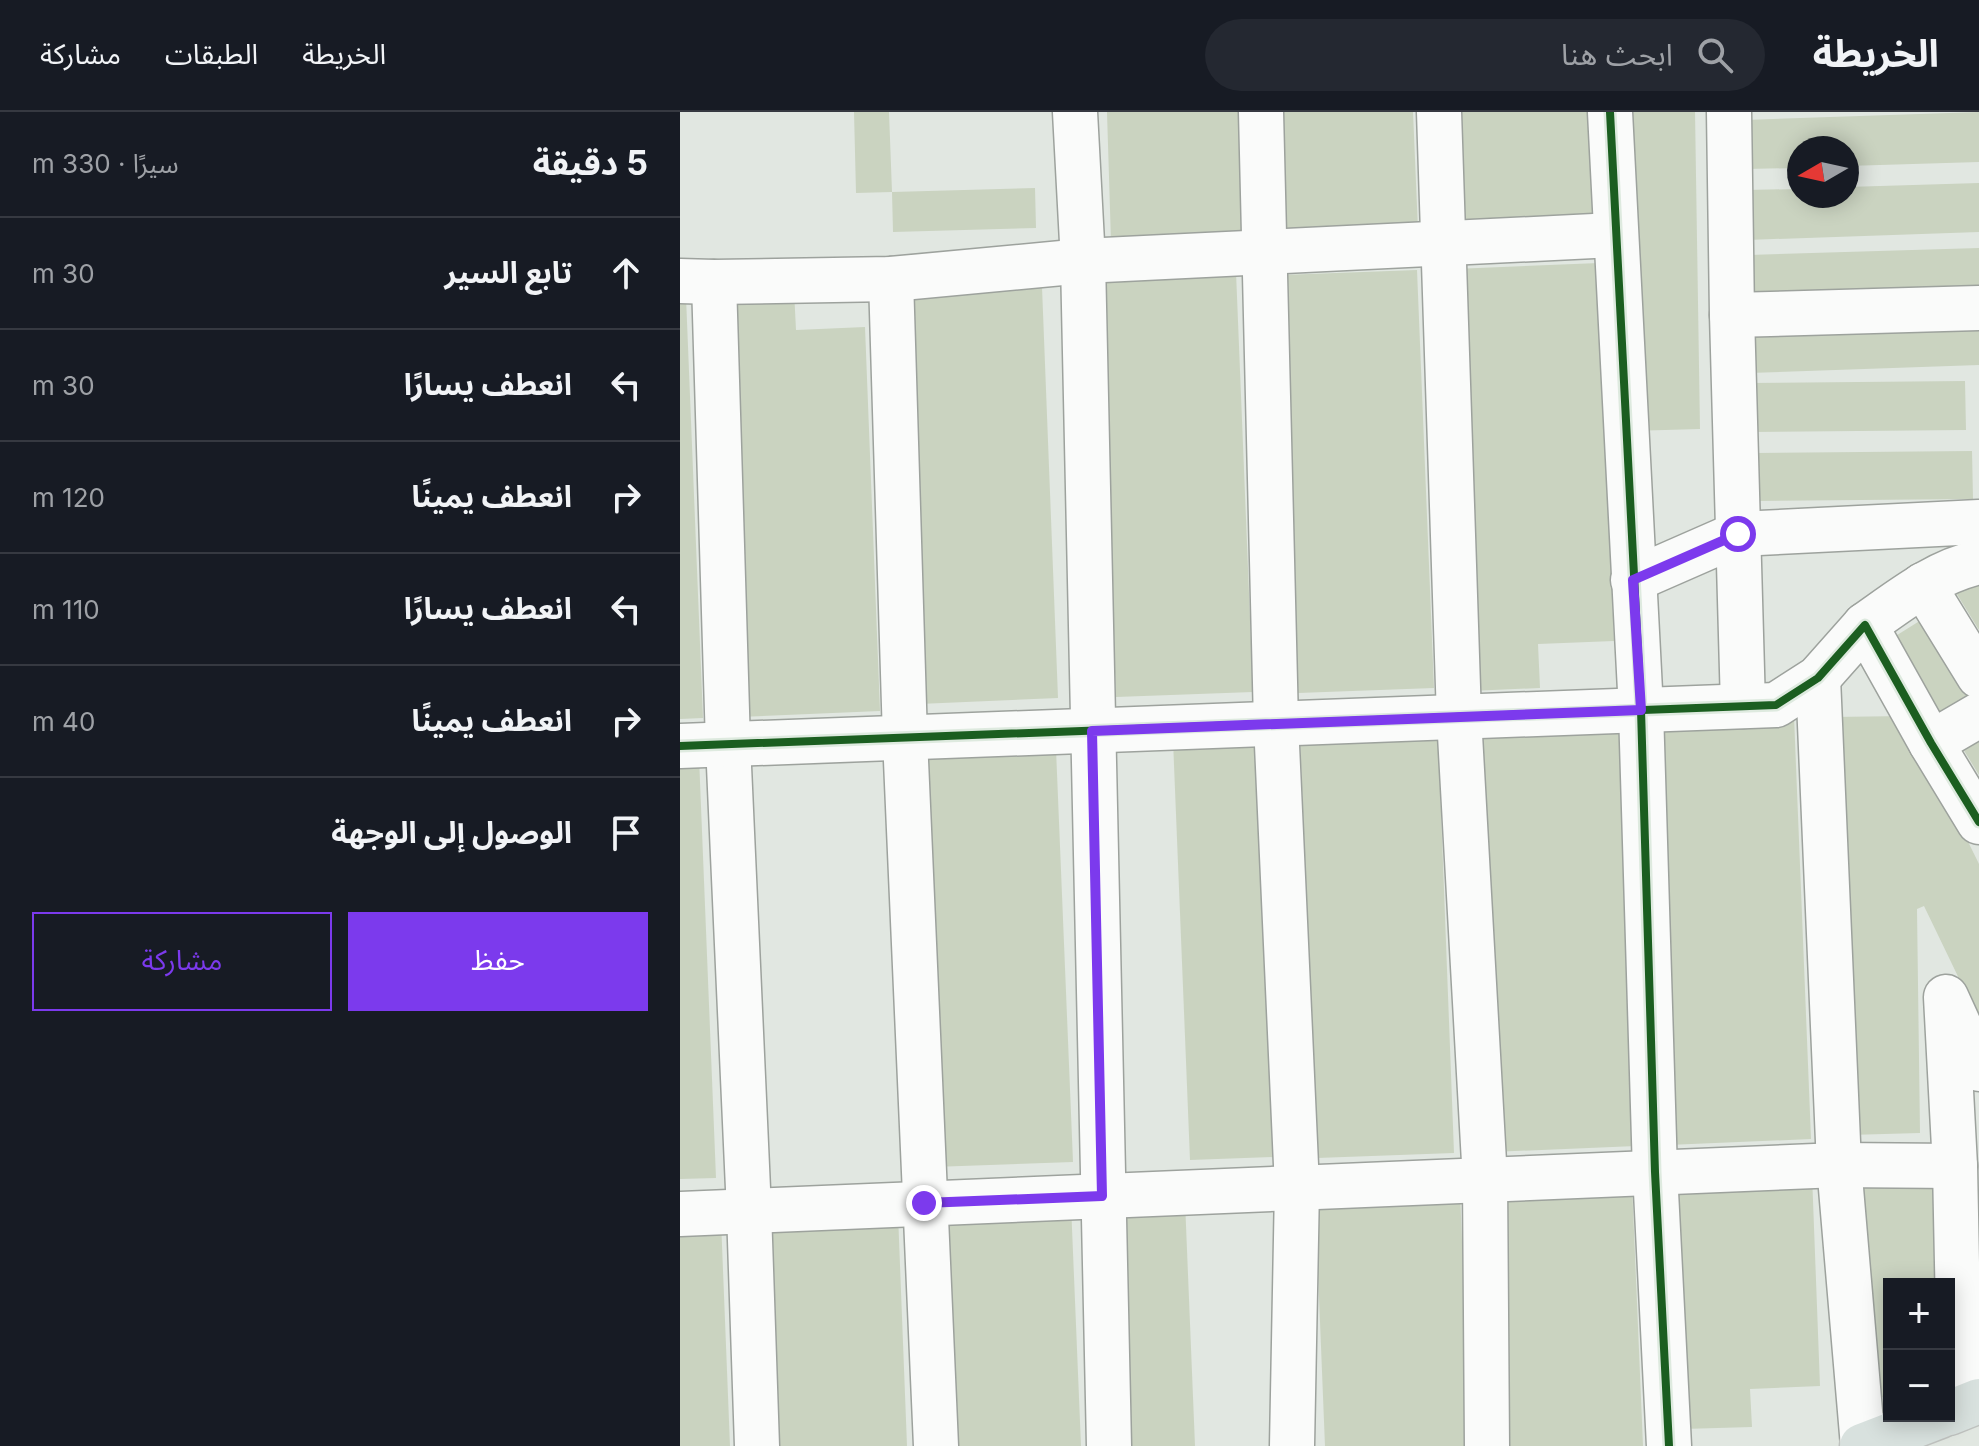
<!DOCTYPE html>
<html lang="ar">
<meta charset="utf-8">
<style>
:root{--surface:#171b24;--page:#242831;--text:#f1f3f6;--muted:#9ea1a6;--line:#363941;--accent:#7c3aed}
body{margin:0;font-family:Inter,"Noto Sans Arabic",sans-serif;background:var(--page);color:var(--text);direction:rtl}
.controls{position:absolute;right:24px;bottom:24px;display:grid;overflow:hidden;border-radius:0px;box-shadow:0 4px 20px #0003}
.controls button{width:72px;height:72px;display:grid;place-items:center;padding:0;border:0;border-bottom:2px solid var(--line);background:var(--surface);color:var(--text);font:40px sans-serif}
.compass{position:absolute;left:1107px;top:24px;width:72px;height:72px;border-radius:50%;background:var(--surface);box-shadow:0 4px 20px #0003;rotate:261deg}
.stop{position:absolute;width:24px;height:24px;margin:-18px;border:6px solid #7c3aed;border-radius:50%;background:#fff}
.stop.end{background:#7c3aed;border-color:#fff;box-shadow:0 2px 8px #0008}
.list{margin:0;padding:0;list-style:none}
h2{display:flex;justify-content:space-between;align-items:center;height:104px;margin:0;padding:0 32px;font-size:34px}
h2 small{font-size:26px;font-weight:400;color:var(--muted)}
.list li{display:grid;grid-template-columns:52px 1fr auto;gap:24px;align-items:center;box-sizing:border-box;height:112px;padding:0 32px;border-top:2px solid var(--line)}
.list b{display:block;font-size:30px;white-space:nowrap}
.list em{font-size:26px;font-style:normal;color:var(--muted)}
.actions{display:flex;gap:16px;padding:24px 32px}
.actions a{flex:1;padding:18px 0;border:2px solid var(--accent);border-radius:0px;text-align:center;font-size:28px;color:var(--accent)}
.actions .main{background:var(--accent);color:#fff}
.icon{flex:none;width:44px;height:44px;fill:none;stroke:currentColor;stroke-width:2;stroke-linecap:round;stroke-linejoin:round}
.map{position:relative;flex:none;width:1299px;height:1334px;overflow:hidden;direction:ltr}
header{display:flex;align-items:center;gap:48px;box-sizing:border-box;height:112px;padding:0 40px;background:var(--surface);border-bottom:2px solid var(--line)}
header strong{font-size:38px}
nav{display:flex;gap:44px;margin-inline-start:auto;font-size:28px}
.search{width:560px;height:72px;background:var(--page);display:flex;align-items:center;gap:20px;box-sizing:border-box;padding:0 28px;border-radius:44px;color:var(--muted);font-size:30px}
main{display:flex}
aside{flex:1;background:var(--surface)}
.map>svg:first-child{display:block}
</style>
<header>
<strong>الخريطة</strong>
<div class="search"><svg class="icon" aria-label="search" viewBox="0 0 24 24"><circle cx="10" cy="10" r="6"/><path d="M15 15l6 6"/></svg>ابحث هنا</div>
<nav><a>الخريطة</a><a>الطبقات</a><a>مشاركة</a></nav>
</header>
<main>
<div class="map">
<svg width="1299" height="1334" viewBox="0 0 1299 1334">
<rect width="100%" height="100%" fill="#e1e7e1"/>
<!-- building -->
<g fill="#cad3c0">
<polygon points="174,0 209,0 212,80 355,76 356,116 213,120 212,80 176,81"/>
<polygon points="427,0 564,0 568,126 431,130"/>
<polygon points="601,0 733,0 738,118 606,123"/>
<polygon points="776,0 914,0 918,109 781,114"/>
<polygon points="945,0 1015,0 1020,317 950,319"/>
<polygon points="1299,0 1299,50 1167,54 1167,36 1119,36 1119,56 1066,57 1065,8"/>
<polygon points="1299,71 1299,120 1067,128 1065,78 1119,77 1119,84 1167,84 1167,75"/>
<polygon points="1299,136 1299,186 1069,193 1068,143"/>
<polygon points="919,151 934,529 858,532 860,576 790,579 774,157"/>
<polygon points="737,158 754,576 618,581 602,163"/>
<polygon points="556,160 573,580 436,585 419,166"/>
<polygon points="362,175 378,586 239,592 222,180"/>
<polygon points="114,178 116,218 185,215 200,599 59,605 42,181"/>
<polygon points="6,185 23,606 0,607 0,186"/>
<polygon points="1299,204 1299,253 1069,261 1067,211"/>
<polygon points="1285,269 1286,318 1070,320 1069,271"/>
<polygon points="1292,339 1293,387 1077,389 1076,341"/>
<polygon points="1299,464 1299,518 1275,479"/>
<polygon points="1254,500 1299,575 1266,610 1214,525"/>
<polygon points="1114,604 1131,1027 988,1033 971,609"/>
<polygon points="1226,604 1299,752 1299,908 1244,794 1237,797 1240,1021 1169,1023 1152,605"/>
<polygon points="939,606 956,1034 812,1040 795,612"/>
<polygon points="1299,613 1299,663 1277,627"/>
<polygon points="758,620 774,1041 637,1046 620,626"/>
<polygon points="577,625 594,1045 510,1048 493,628"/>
<polygon points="376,637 393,1050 253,1055 236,643"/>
<polygon points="19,645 36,1066 0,1067 0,646"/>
<polygon points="1132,1062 1140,1274 1070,1277 1072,1315 1003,1317 994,1067"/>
<polygon points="1254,1067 1259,1172 1209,1172 1209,1285 1190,1286 1179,1070"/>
<polygon points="952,1072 963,1334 823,1334 813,1077"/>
<polygon points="780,1079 790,1334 645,1334 635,1085"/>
<polygon points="505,1089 515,1334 441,1334 431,1092"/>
<polygon points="391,1092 401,1334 265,1334 256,1098"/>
<polygon points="218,1102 227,1334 86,1334 77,1108"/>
<polygon points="41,1108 50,1334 0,1334 0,1109"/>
</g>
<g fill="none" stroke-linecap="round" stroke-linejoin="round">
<!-- minor casing -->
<g stroke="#9da29d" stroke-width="47">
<g id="minor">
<polyline points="395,0 403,149 429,1334"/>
<polyline points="581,0 596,611 617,1075 612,1334"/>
<polyline points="759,0 779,605 805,1068 807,1334"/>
<polyline points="930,0 961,598 975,1060 989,1334"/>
<polyline points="1049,0 1052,203 1063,594"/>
<polyline points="211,167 225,626 256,1334"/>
<polyline points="0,169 34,170 211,167 403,149 934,123"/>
<polyline points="34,170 48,632 69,1099 77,1334"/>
<polyline points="1052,203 1299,196"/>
<polyline points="953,468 1058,422 1299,410"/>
<polyline points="1243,473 1299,564"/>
<path d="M1185,513C1221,488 1255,460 1299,450"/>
<polyline points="1138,566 1159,1053 1183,1334"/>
<polyline points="1251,631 1299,603"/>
<polyline points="0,634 1096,593 1138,566 1185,513 1251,631 1299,710"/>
<polyline points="0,1102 1159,1053 1275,1054"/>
<polyline points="1280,1296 1275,1054 1266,885 1299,957"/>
</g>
</g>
<!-- major casing -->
<g stroke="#bfc2bf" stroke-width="47">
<g id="major">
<polyline points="1269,1301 1299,1289"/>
<polyline points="1182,1334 1260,1304"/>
</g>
</g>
<!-- minor -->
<use href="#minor" stroke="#fafbfa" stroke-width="44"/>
<!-- major -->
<use href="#major" stroke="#d8e1de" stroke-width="44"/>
<!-- cycleway casing -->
<g stroke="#deeadf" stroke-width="13">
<g id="cycleway">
<polyline points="930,0 961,598 975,1060 989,1334"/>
<polyline points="0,634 1096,593 1138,566 1185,513 1251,631 1299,710"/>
</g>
</g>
<!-- cycleway -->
<use href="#cycleway" stroke="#1b5e20" stroke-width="8"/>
</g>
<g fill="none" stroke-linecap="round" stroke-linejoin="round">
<!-- route -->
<polyline stroke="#7c3aed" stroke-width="10" points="244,1091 422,1084 412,619 961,598 953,468 1058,422"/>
</g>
</svg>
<div class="controls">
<button>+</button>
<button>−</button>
</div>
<svg class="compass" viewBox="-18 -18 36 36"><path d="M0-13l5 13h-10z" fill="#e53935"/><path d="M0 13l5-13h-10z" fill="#9ea1a6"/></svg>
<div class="stop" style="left:1058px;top:422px"></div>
<div class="stop end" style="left:244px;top:1091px"></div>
</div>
<aside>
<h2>5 دقيقة<small>سيرًا · 330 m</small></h2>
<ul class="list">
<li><svg class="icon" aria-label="ahead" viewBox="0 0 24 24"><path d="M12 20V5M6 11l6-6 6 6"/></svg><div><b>تابع السير</b></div><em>30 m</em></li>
<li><svg class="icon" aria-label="left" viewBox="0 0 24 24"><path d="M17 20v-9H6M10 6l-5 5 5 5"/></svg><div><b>انعطف يسارًا</b></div><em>30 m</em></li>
<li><svg class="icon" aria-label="right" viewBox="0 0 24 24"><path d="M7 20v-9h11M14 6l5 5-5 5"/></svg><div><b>انعطف يمينًا</b></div><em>120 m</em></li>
<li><svg class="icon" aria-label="left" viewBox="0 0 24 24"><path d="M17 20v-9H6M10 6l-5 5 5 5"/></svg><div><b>انعطف يسارًا</b></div><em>110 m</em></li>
<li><svg class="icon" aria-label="right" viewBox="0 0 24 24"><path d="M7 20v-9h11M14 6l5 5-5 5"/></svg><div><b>انعطف يمينًا</b></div><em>40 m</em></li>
<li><svg class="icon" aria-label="arrive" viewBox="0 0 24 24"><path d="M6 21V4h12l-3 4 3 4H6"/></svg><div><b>الوصول إلى الوجهة</b></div></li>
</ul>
<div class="actions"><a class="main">حفظ</a><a>مشاركة</a></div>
</aside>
</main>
